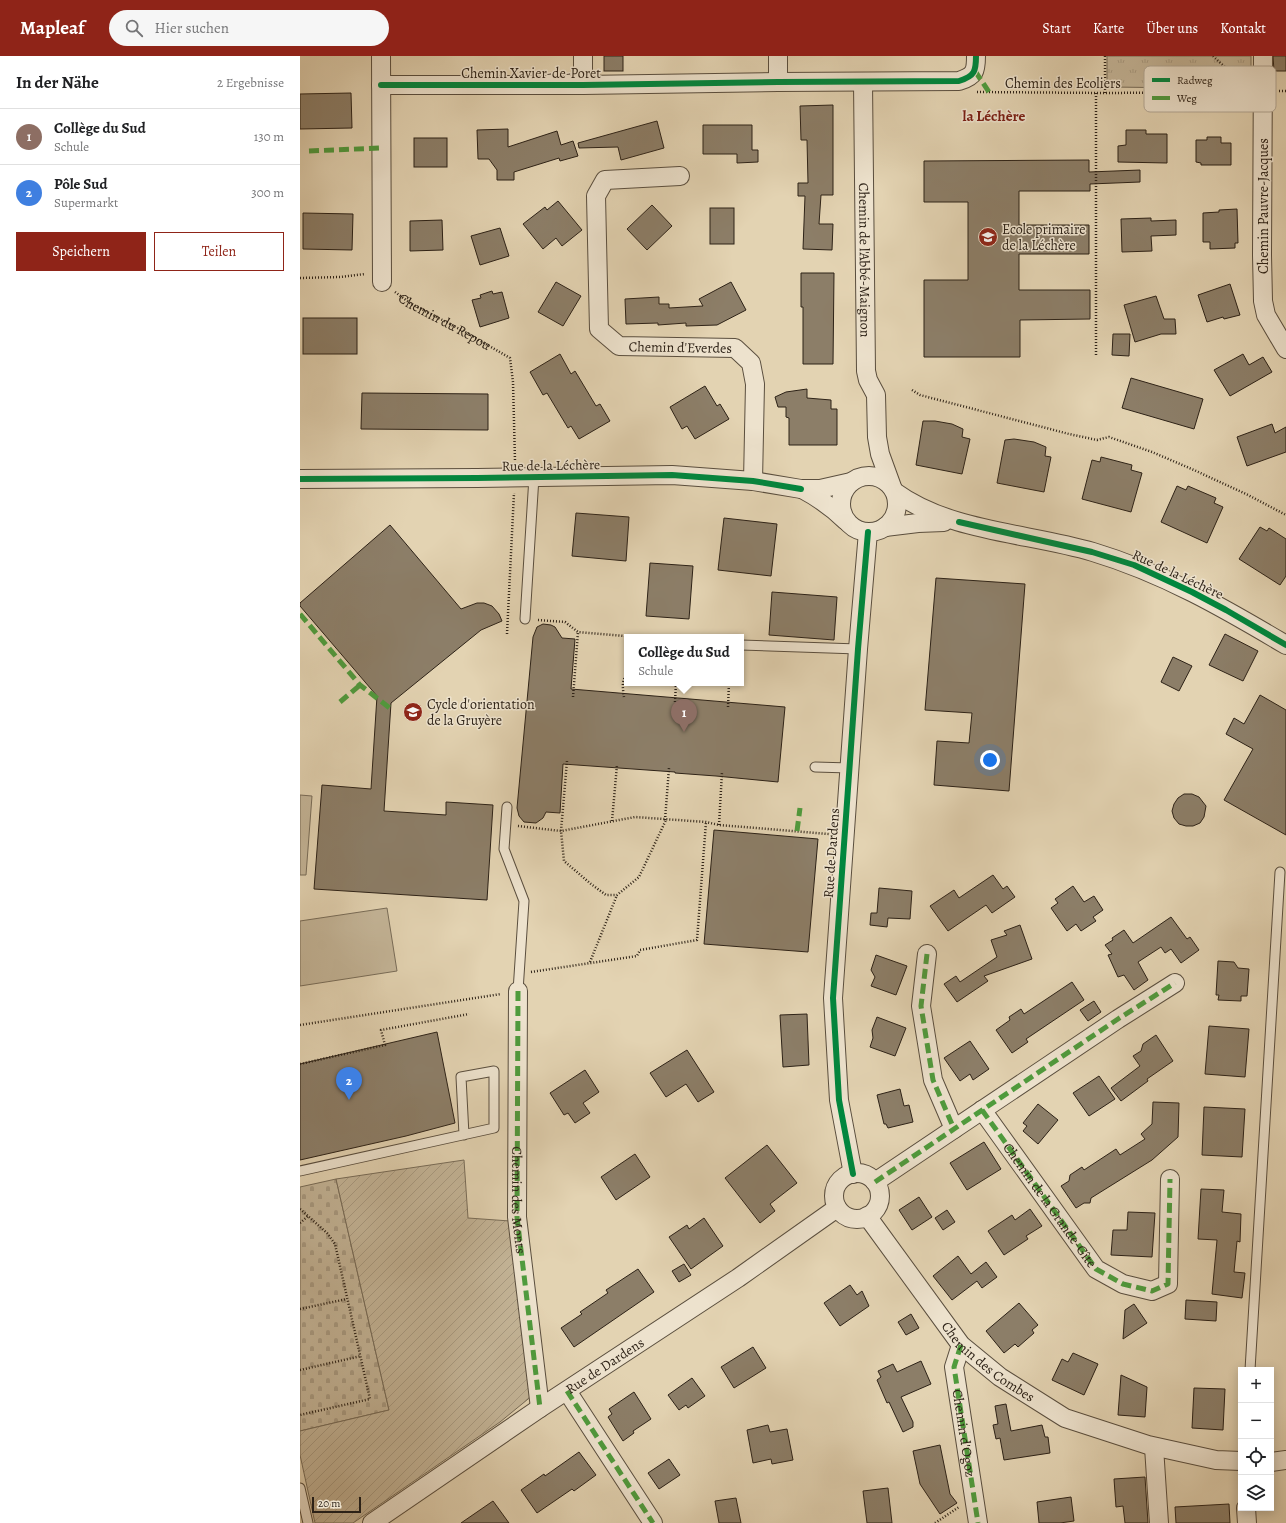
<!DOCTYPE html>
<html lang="de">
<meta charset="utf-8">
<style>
:root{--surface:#fff;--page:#f6f6f6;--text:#202124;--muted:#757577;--line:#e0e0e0;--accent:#8f2418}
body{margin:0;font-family:Alegreya,serif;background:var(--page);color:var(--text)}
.controls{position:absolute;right:12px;bottom:12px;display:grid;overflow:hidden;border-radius:0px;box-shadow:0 2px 10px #0003}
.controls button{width:36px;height:36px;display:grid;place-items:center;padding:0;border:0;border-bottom:1px solid var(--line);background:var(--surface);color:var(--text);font:20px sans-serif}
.scale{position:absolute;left:12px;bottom:10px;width:49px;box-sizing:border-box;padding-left:4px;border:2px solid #2d2217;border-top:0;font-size:11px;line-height:14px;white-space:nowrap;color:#2d2217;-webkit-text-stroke:3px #ede2cd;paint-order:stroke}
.you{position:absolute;left:690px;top:704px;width:14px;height:14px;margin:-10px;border:3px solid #fff;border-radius:50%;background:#1a73e8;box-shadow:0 0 0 6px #1a73e833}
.badge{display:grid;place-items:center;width:26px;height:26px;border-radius:50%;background:var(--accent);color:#fff;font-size:13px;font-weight:700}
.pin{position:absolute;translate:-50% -33px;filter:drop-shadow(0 1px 2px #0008)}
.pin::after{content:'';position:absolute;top:21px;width:14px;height:12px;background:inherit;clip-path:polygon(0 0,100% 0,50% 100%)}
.popup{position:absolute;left:324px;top:578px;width:120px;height:52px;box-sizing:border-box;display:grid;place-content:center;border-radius:0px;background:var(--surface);filter:drop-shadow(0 1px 3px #0005);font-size:13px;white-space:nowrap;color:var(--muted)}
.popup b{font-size:15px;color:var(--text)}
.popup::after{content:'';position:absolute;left:50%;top:100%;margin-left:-8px;border:8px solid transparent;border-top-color:var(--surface)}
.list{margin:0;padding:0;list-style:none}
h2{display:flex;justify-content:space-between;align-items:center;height:52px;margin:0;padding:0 16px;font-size:17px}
h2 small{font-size:13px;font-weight:400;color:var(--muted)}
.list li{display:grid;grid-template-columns:26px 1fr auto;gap:12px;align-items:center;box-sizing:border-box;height:56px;padding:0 16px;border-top:1px solid var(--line)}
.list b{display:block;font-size:15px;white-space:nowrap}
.list p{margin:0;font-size:13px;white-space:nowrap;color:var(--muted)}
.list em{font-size:13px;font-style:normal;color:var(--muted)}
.actions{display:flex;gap:8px;padding:12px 16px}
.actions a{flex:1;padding:9px 0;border:1px solid var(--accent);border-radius:0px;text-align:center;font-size:14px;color:var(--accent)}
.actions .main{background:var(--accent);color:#fff}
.icon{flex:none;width:22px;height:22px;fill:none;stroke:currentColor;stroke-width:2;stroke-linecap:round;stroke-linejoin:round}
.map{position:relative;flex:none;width:986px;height:1467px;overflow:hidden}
header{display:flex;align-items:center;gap:24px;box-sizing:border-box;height:56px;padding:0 20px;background:var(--accent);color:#fff}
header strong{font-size:19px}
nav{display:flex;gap:22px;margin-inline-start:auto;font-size:14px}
.search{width:280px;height:36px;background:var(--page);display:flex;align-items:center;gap:10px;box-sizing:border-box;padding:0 14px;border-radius:22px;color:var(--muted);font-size:15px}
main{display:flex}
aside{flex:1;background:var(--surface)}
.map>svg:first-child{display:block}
</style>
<header>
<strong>Mapleaf</strong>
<div class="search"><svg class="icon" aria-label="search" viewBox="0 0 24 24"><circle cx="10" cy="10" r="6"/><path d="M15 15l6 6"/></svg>Hier suchen</div>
<nav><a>Start</a><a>Karte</a><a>Über uns</a><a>Kontakt</a></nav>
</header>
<main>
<aside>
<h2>In der Nähe<small>2 Ergebnisse</small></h2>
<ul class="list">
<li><span class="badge" style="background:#8d6e63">1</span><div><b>Collège du Sud</b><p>Schule</p></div><em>130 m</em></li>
<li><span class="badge" style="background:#3f7fe0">2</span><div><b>Pôle Sud</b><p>Supermarkt</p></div><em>300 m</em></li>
</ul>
<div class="actions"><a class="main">Speichern</a><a>Teilen</a></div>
</aside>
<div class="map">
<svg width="986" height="1467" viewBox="0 0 986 1467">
<defs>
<pattern id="grass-tufts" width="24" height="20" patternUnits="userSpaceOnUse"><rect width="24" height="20" fill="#c4b598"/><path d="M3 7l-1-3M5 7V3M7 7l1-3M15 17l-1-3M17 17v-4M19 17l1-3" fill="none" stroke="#a99b82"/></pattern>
<pattern id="cemetery-stones" width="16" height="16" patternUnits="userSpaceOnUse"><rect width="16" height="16" fill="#c4b598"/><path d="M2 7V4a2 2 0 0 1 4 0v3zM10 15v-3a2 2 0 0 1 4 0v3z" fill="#a99b82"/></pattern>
<pattern id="garden-furrows" width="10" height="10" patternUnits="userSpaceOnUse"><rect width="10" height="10" fill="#c4b598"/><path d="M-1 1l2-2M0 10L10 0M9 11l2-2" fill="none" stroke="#a99b82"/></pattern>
</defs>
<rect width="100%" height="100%" fill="#e3d3b2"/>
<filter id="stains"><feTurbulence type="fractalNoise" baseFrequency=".005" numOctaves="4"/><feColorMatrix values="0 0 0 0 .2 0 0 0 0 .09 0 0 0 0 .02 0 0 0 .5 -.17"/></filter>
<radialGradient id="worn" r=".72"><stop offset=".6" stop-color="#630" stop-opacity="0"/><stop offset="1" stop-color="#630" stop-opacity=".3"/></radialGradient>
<!-- grass -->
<polygon fill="url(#grass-tufts)" stroke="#786c58" points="807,0 951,0 951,27 947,31 923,32 923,34 887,35 888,32 811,31 808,29 807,25"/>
<!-- cemetery -->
<polygon fill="url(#cemetery-stones)" stroke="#786c58" points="36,1123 89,1354 0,1375 0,1131"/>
<!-- garden -->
<polygon fill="url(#garden-furrows)" stroke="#786c58" points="164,1104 168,1162 210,1165 233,1339 200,1366 53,1467 15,1467 0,1399 0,1375 89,1354 36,1123"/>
<!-- pitch -->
<g fill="#c4b598" stroke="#786c58">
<polygon points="0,739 12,740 6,819 0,819"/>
<polygon points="87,852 97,915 0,930 0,865"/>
</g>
<!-- building -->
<g fill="#8c7e68" stroke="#2d2217">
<rect x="304" y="0" width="19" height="15"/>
<polygon points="973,0 986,0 986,15 974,15"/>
<polygon points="51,37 52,72 0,73 0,38"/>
<polygon points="533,49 533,139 521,139 519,168 533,168 532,194 503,193 505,140 498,140 498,127 508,127 507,84 501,84 500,50"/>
<polygon points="357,65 364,92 321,104 318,91 279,92 278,87"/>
<polygon points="403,69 452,69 452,94 458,94 458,106 437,107 437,98 403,98"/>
<polygon points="208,73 208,91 257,75 261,89 273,85 278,100 260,105 259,102 214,116 214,124 197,124 197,114 189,103 178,103 177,74"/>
<polygon points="826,74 846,74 846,78 867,78 867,107 818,106 818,90 826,89"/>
<polygon points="907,81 921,81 921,87 931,87 931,109 901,109 901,107 896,106 896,84 907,84"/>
<rect x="114" y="82" width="33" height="29"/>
<polygon points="789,104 789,116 840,114 840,126 790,128 790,135 719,135 719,169 789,169 789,198 719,198 719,234 790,234 790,263 720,264 720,301 624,301 624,224 668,224 668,146 624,146 624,105"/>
<polygon points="258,145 282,174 262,190 256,182 243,193 223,168 245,151 247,154"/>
<polygon points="352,149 372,170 347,194 327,173"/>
<rect x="410" y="152" width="24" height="36"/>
<polygon points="937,153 938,187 935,187 935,192 910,193 910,186 903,186 903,157 919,156 919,154"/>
<polygon points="3,157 53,158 52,194 3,193"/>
<polygon points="851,162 851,165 876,164 876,179 851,180 852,195 822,196 821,163"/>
<polygon points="142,164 143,194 110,195 110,165"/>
<polygon points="200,172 209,200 180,209 171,180"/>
<polygon points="501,217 534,217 533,308 503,308 503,251 501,251"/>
<polygon points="256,226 281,240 263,270 238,256"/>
<polygon points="431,226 446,254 417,269 386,270 386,267 358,269 358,267 326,268 325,243 359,241 359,248 369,248 369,252 403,250 399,243"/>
<polygon points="930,228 940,259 924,263 923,261 907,266 898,239"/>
<polygon points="192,235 193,238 202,236 209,262 180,271 172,244 181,242 180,239"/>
<polygon points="856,240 864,263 875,263 876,278 861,278 835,286 824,249"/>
<rect x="3" y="262" width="54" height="36"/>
<polygon points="813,278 830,278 829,300 812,299"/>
<polygon points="260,298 271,318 275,315 296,350 300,348 310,365 279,383 271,370 268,372 247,337 243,339 230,316"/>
<polygon points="943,298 949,309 963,301 972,316 930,340 914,314"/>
<polygon points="831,322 903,343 894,373 822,352"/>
<polygon points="405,330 417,350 420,348 429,363 395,383 387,370 382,373 370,351"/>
<polygon points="507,333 507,342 531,344 531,353 537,353 537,389 489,389 489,362 486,361 486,351 478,351 475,341 486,336"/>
<polygon points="62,337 188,338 188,374 61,373"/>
<polygon points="623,365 635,365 652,368 663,373 662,381 670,383 662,418 616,409"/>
<polygon points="972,368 975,377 986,371 986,396 947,410 937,381"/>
<polygon points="714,383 734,386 746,391 745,400 751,401 744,436 697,427 705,384"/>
<polygon points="801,401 832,409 831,414 842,417 831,456 782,443 792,404 800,406"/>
<polygon points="877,430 886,434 888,430 916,442 914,447 923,451 907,487 861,466"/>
<polygon points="276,457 329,461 326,505 272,500"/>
<polygon points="424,462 477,468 471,520 418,514"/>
<polygon points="90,469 161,553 177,547 184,547 192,550 199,558 202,565 181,574 91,647 84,755 146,759 146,746 193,749 187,844 14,833 22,729 71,733 77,640 0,550 0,547"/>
<polygon points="960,471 967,475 969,472 986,483 986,520 980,529 939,503"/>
<polygon points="350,507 393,510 389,563 346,560"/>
<polygon points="636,522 725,528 709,735 634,729 637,685 669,687 672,657 625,654"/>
<polygon points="472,536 537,541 534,584 469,579"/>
<polygon points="243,568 251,569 255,571 262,582 275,583 271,633 485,651 478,726 416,720 375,717 375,716 263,708 260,757 246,756 243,762 236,767 224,766 219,760 217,752 233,581 237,571"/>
<polygon points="925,578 958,595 943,625 909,609"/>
<polygon points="873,601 892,610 879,635 861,626"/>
<polygon points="960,639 986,654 986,779 924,744 953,693 926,678 934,662 944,668"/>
<polygon points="884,738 892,738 899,741 906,750 904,761 900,767 893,770 886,770 879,768 874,762 872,755 874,748 878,742"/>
<polygon points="414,774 518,783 508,896 404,888"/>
<polygon points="693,819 703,833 707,830 715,841 692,857 686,849 648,875 630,850 654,834 659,842"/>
<polygon points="773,830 784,846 794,840 803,854 793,861 796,865 781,875 776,868 767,875 751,852 758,847 755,843"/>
<polygon points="579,832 612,835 610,863 588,862 587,871 570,869 571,857 577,857"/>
<polygon points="871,861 887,883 890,881 899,894 881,907 871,893 865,897 861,891 838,906 848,924 834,934 824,919 818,921 808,899 812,898 805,889 813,884 812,882 824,874 833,887"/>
<polygon points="720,869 732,903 684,920 688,925 657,946 644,928 656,920 660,926 697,901 691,884 707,879 704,875"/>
<polygon points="576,899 607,910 596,939 571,930 575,921 571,914"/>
<polygon points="918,905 934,906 938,912 949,913 947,940 941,940 941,945 918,944 919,939 916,939"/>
<polygon points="772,926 784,944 726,983 728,986 712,997 696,974 710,964 709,961 721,953 724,958"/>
<polygon points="794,945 801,956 788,965 780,954"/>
<polygon points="507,958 509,1009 483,1011 480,959"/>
<polygon points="577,961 606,972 595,1000 570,991 573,982 572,974"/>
<polygon points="909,970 949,973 945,1021 905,1018"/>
<polygon points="137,976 155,1067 106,1080 0,1104 0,1008"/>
<polygon points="856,979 873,1005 847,1023 848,1025 821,1045 811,1032 840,1010 833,1000 841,995 843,988"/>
<polygon points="670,985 689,1013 673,1024 670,1018 660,1025 644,1002"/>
<polygon points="387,994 414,1036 398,1046 386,1028 366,1041 350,1017"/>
<polygon points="285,1014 299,1036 283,1047 290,1057 275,1067 268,1057 264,1059 250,1037"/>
<polygon points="799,1020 815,1043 789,1060 773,1037"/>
<polygon points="600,1033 604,1050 609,1049 613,1066 588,1072 586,1068 584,1068 577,1039"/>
<polygon points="853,1046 879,1047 878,1081 852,1104 791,1142 790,1147 784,1147 776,1152 761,1130 769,1125 770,1119 782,1111 784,1114 816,1093 820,1099 845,1083 841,1078 852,1068"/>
<polygon points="738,1048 758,1064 738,1088 723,1075 727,1070 723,1067"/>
<polygon points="904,1051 945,1053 942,1101 902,1099"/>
<polygon points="684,1086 701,1113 667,1134 650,1107"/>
<polygon points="467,1089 497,1127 470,1148 475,1155 460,1167 425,1122"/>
<polygon points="335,1098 350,1121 316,1144 301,1121"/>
<polygon points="901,1133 924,1134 922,1156 941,1158 940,1186 937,1185 934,1216 945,1217 942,1242 912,1238 917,1184 898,1183"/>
<polygon points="619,1141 632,1161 612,1174 599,1154"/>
<polygon points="730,1153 742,1170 726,1180 728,1183 704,1199 688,1175 712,1159 715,1164"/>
<polygon points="647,1154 655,1166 643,1174 635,1162"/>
<polygon points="828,1156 855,1157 852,1201 811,1199 813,1174 827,1174"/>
<polygon points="404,1162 423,1190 391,1213 369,1181 387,1169 389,1173"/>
<polygon points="658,1200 671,1218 686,1206 697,1221 682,1232 677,1225 652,1244 633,1220"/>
<polygon points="384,1208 391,1219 379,1226 372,1215"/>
<polygon points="338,1213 354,1236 274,1291 261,1272 282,1258 280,1256 308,1237 306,1234"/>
<polygon points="550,1229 557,1239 562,1235 569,1250 540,1270 524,1247"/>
<polygon points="886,1244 917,1246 916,1265 885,1263"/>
<polygon points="719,1247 738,1269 732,1274 734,1277 718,1291 715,1288 704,1297 686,1275"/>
<polygon points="834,1248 847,1267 823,1283 825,1254"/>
<polygon points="611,1258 619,1272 606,1279 598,1266"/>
<polygon points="453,1291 466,1312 434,1332 421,1311"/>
<polygon points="773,1297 798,1308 784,1339 752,1324 762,1303 768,1306"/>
<polygon points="621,1305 631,1328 601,1341 613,1366 613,1371 603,1376 589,1346 587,1347 577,1324 581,1321 578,1315 593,1308 597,1316"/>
<polygon points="821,1319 847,1331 845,1361 818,1359"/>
<polygon points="392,1322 405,1340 388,1352 386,1349 379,1354 368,1339"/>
<polygon points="894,1332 925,1333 923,1374 892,1372"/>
<polygon points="334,1336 351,1363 333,1375 334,1377 323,1385 308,1361 312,1358 309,1353"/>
<polygon points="706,1348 711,1375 742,1369 745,1381 748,1381 750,1397 704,1404 700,1382 696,1383 693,1369 698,1368 695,1350"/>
<polygon points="468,1369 470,1376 487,1373 493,1404 472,1408 471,1403 453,1407 447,1374"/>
<polygon points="640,1389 650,1438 657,1447 640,1458 620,1428 613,1395"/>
<polygon points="279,1396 296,1419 274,1435 272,1433 237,1457 221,1434 244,1418 245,1420"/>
<polygon points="369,1403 380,1419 359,1433 348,1417"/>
<polygon points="845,1421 848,1467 825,1467 823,1450 816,1451 814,1423"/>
<polygon points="588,1432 592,1467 567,1467 563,1435"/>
<polygon points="771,1441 774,1465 760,1467 739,1467 737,1446"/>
<polygon points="436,1442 441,1467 419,1467 415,1445"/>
<polygon points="193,1445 209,1467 161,1467"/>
<polygon points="929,1448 930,1467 876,1467 875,1451"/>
</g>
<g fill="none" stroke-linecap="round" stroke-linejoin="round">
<!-- lane casing -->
<g stroke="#5a4e3e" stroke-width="11">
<g id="lane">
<polyline points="225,563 234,421"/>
<polyline points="441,589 558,593"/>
<polyline points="515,711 550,712"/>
<polyline points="207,751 204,793 224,845 218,935"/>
<polyline points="0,1115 194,1072 194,1015 161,1021 164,1079"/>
<polyline points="950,1314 980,816"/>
<polyline points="0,1432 8,1467"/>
</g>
</g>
<!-- street casing -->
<g stroke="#5a4e3e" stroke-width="20">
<g id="street">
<polyline points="81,0 82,226"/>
<polyline points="283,0 283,29"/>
<polyline points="478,0 478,26"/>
<polyline points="963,0 962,199 963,245 966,259 986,293"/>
<path id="s2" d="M563,26L566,315L568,324L576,339L577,381L580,398L592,431"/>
<path d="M81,29H283L478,26L659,25C675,20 676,15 676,0"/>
<path id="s3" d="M380,120L305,124L296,140L299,273L319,290L435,292L451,307L455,328L453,425"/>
<circle cx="569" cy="448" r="28"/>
<polyline points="0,423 177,422 372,419 453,425 501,433 520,433 551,426"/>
<path d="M502,433C519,442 532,451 546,465"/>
<path d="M595,436C650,476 729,477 793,496C863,517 924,552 986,589"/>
<polyline points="585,471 618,467 644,466"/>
<polyline points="627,898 621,950 633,1024 654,1073"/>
<path id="s4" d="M218,935L217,1161L240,1352"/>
<polyline points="682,1054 796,1213 823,1228 852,1235 868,1228 870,1123"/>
<circle cx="557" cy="1140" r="23"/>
<polyline points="553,1118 539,1044 533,942 558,593 568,476"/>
<polyline points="575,1126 818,963 875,927"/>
<path id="s5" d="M567,1160L661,1289L700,1321L765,1362L848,1389L916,1404L941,1405"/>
<polyline points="661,1289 654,1311 678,1467"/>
<polyline points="267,1335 353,1467"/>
<polyline points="854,1391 859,1467"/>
<polyline points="971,1406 986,1404"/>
<polyline points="946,1452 947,1467"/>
<path id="s6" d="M72,1467L240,1352L438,1222L537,1152"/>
</g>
</g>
<!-- path -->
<g stroke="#2d2217" stroke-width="2.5" stroke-dasharray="1 2" stroke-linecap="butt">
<polyline points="805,0 805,37"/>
<polyline points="913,0 946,31"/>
<polyline points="979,35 986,35"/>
<polyline points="677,36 805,37 946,36"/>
<polyline points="796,37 796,299"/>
<polyline points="0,222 40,221 65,218"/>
<path id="s1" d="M95,236L110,247L167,277L210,302L213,326L215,405"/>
<polyline points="612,334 620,339 769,378 797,384 809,381 852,396 894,414 948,439 986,459"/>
<polyline points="238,564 265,566 278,576 337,581"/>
<polyline points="207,578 214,437"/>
<polyline points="325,580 327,590"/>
<polyline points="273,641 278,576"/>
<path d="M324,641C323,634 321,624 327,619"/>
<polyline points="375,646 376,627"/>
<polyline points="428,651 429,627"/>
<polyline points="267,705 261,775 264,805 291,828 306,839 317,839 339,821 366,764"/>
<polyline points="365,764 369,712"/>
<polyline points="312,765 317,709"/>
<polyline points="419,769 422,716"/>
<polyline points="218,770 261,775 335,761 406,766 419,769 529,778"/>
<polyline points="290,906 317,839"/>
<polyline points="231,916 337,900 340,894 397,884 406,766"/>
<polyline points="0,969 201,938"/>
<polyline points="0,1008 85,989 81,974 169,958"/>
<polyline points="0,1153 27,1177 35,1188 70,1343 0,1359"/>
<polyline points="0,1167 8,1160"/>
<polyline points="0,1253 47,1243"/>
<polyline points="0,1314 61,1300"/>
<polyline points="635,1467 659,1451"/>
</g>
<!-- lane -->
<use href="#lane" stroke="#ede2cd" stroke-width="9"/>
<!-- street -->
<use href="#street" stroke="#ede2cd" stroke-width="18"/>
<!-- quiet -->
<g stroke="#4f9b3d" stroke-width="5" stroke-dasharray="10 5" stroke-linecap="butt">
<polyline points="675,15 689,36"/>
<polyline points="9,95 81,92"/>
<polyline points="0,558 60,629 91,653"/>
<polyline points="40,646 60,629"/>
<polyline points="497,775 500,752"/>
<polyline points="627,898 621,950 633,1024 654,1073"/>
<polyline points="218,935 217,1161 240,1352"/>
<path id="s7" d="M682,1054L796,1213L823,1228L852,1235L868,1228L870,1123"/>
<polyline points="575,1126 818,963 875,927"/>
<path id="s8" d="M661,1289L654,1311L678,1467"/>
<polyline points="267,1335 353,1467"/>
</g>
<!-- cycleway casing -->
<g stroke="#ede2cd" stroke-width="8">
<g id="cycleway">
<path d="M81,29H283L478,26L659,25C675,20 676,15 676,0"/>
<polyline points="0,423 177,422 372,419 453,425 501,433"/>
<polyline points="659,466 792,496 834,509 892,536 926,554 986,589"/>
<polyline points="553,1118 539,1044 533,942 558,593 568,476"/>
</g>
</g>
<!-- cycleway -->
<use href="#cycleway" stroke="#00873e" stroke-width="6"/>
</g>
<!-- icons -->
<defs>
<g id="school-disc" transform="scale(1)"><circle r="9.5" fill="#8f2418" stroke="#ede2cd"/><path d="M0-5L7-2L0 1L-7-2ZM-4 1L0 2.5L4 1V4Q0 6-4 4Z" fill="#fff"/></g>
</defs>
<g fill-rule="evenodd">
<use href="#school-disc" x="688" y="181"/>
<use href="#school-disc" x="113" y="656"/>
</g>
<g text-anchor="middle" stroke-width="3" stroke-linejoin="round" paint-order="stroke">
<!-- street labels -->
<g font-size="14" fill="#2d2217" stroke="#ede2cd">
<text x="231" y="22">Chemin Xavier-de-Poret</text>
<text x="763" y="32">Chemin des Ecoliers</text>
<text transform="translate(963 150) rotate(-90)" y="5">Chemin Pauvre-Jacques</text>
<text dy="5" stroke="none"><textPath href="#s2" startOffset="178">Chemin de l'Abbé-Maignon</textPath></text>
<text dy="5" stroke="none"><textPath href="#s1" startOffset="58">Chemin du Repou</textPath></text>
<text dy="5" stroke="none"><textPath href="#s3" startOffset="314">Chemin d'Everdes</textPath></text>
<text transform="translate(251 409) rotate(-1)" y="5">Rue de la Léchère</text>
<text transform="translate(878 518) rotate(25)" y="5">Rue de la Léchère</text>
<text transform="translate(531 797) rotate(-86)" y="5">Rue de Dardens</text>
<text dy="5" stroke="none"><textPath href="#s4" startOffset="209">Chemin des Monts</textPath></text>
<text dy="5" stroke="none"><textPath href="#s7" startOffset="117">Chemin de la Grande-Gîte</textPath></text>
<text dy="5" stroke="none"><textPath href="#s5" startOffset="191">Chemin des Combes</textPath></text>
<text dy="5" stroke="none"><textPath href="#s6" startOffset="281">Rue de Dardens</textPath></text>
<text dy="5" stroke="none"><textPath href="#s8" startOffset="90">Chemin d'Ogoz</textPath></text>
</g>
<!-- poi labels -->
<g font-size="14" fill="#2d2217" stroke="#ede2cd" text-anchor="start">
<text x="702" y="178">Ecole primaire<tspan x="702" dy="16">de la Léchère</tspan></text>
<text x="127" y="653">Cycle d'orientation<tspan x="127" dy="16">de la Gruyère</tspan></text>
</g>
<!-- neighbourhood labels -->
<g font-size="15" font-weight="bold" fill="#7a1f14" stroke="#ede2cd">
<text x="694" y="65">la Léchère</text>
</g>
</g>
<!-- legend -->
<rect x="844" y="10" width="132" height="46" rx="6" fill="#ede2cd" stroke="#b3a896" stroke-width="1"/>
<rect x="852" y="22" width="18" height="4" fill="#00873e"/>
<rect x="852" y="40" width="18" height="4" fill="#4f9b3d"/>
<g font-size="11" fill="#2d2217">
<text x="877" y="28">Radweg</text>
<text x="877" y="46">Weg</text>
</g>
<rect width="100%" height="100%" filter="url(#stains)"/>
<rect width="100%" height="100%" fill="url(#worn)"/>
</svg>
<div class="controls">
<button>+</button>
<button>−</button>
<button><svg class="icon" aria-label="locate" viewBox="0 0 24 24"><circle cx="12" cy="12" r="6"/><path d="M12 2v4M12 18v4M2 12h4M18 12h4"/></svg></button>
<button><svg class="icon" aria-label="layers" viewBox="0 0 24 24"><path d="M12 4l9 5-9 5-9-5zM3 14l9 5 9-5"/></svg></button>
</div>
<div class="scale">20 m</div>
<div class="you"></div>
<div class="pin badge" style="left:384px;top:676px;background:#8d6e63">1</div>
<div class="popup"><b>Collège du Sud</b>Schule</div>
<div class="pin badge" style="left:49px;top:1044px;background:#3f7fe0">2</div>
</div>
</main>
